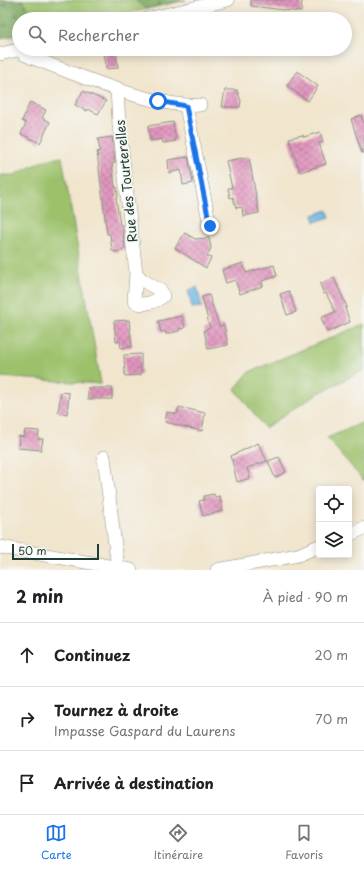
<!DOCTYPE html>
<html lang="fr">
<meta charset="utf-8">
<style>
:root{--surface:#fff;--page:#f6f6f6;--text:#202124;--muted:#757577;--line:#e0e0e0;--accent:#1a73e8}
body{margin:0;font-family:"Playpen Sans",sans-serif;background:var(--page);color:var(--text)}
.controls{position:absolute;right:12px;bottom:12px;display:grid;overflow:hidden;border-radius:4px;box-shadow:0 2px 10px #0003}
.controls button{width:36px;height:36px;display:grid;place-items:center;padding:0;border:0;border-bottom:1px solid var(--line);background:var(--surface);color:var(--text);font:20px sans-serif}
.scale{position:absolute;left:12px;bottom:10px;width:87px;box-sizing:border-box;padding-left:4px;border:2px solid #1f3d34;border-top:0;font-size:11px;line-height:14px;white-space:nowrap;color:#1f3d34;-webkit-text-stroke:3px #f6f6f2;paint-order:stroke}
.stop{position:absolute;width:12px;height:12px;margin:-9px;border:3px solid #1a73e8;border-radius:50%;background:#fff}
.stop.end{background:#1a73e8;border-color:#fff;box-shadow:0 1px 4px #0008}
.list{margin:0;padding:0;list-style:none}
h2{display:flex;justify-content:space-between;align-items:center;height:52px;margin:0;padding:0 16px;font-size:17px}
h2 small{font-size:13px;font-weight:400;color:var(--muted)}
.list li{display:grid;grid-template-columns:26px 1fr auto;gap:12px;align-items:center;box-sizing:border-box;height:64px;padding:0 16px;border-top:1px solid var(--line)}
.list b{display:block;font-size:15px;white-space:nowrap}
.list p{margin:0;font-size:13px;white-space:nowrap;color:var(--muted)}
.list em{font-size:13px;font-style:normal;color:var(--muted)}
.icon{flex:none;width:22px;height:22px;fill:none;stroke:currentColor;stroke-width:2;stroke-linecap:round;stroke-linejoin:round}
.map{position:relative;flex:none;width:364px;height:570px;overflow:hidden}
.search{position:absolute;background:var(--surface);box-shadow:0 2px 10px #0003;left:12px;right:12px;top:12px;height:44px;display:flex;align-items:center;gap:10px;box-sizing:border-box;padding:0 14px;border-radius:22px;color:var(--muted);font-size:15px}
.sheet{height:244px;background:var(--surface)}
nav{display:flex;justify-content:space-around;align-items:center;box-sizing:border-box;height:56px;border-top:1px solid var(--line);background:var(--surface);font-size:11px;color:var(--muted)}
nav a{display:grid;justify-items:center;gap:2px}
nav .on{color:var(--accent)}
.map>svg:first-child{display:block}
</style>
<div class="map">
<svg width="364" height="570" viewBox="0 0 364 570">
<defs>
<pattern id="forest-firs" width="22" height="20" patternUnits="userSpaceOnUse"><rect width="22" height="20" fill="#7da75f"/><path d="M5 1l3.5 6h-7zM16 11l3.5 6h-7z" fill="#66894f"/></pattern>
<pattern id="building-cross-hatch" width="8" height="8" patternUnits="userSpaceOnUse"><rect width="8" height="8" fill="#e194be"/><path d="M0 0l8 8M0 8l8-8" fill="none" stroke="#b67a9b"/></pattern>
</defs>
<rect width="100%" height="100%" fill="#f6f6f2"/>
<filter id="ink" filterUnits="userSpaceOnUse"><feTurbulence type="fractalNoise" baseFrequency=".025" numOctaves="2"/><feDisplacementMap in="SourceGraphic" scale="8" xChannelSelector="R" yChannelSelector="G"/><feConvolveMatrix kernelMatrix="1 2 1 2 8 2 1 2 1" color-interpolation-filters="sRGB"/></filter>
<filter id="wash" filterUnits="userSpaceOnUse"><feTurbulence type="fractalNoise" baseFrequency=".012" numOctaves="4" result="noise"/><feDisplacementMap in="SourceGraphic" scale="16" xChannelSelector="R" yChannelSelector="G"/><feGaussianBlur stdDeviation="0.9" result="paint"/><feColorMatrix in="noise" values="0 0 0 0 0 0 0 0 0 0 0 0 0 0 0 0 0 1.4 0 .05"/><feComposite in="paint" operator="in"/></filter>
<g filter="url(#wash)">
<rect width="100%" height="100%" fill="#f1e5cd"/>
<!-- grass -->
<g fill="#9cc16b" stroke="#5e7f50">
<polygon points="22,0 135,0 147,9 101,19 68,19 32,14"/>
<polygon points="62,157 101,384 0,377 0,175 14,175 45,160"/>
<polygon points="364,324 364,370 317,394 265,428 235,389 249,372"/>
<polygon points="364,422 364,481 327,438"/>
</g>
<!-- forest -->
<g fill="url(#forest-firs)" stroke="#4e724a">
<polygon points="0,0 22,0 32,14 68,19 19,19 19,35 0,38"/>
<polygon points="135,0 186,0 147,9"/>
</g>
<!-- water -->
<g fill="#6ab3e2" stroke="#44788b">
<polygon points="327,210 330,217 315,222 313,215"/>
<polygon points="197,287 202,307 192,308 188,290"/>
</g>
<g id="blocks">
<!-- building -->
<g fill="url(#building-cross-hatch)">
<polygon points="251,0 302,0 301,12 251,6"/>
<polygon points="116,49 118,68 106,69 104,50"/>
<polygon points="297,71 318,86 308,101 287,86"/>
<polygon points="225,90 237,90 241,101 240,107 222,107"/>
<polygon points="83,91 106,101 98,114 88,109 87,111 75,105"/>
<polygon points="30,102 46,110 42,118 50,122 40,143 21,134 26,123 22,121"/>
<polygon points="361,115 364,123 364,153 362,153 351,119"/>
<polygon points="173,122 176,141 163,143 162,139 150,141 148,126"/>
<polygon points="320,132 323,142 319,143 326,164 300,172 289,138 303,135 304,137"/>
<polygon points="112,137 115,163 112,164 115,187 117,187 118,197 116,198 120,225 122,225 125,249 116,252 112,251 110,234 107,234 97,152 100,151 98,139"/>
<polygon points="188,157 193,183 183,185 181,170 169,173 168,160"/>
<polygon points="249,157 259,213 243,216 242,207 236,208 233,197 230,198 228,188 232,188 226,161"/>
<polygon points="185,233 195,239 209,238 211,248 207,256 211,258 206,268 175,248"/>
<polygon points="243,263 246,273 274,265 277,276 262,281 263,286 240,294 235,280 226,283 222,270"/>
<polygon points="334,278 347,307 345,308 350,322 327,332 321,318 335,312 326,293 324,294 320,284"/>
<polygon points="289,291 296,312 287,315 280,294"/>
<polygon points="209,295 219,326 224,325 228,345 208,349 204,330 210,328 202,297"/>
<polygon points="182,316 185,328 179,329 179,331 166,334 165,331 161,332 158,321"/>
<polygon points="129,320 132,347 121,348 120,341 116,342 114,321"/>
<polygon points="141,354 141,375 125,376 124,355"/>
<rect x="88" y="388" width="24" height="11"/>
<polygon points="61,392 69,393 67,414 58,412"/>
<polygon points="179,407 205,413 202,431 165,422 167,412 177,414"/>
<polygon points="25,430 39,431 38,439 43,439 41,450 18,448 19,436 24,437"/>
<polygon points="258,443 267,461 247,468 250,478 237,482 231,456"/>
<polygon points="279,457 286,472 275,478 268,461"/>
<polygon points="214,494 215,497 220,496 223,511 203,516 199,501 204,500 204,496"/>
</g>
</g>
</g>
<g filter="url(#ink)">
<use href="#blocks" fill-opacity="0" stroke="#889180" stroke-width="1"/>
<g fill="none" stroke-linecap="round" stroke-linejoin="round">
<!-- minor casing -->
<g stroke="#889180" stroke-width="14">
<g id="minor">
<polyline points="147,19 228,0"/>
<path d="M20,49L24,54L33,58C78,75 153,108 200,105"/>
<polyline points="0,54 22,49"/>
<path d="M117,88L119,125L136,273L134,301C141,307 156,302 163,296L161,291L142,280L136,273"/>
<polyline points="186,106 210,226"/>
<polyline points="104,457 118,569"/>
<polyline points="349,535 364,528"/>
<polyline points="0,547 131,570"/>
<polyline points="217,570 298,555 319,546"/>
</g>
</g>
<!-- minor -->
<use href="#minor" stroke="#fff" stroke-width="13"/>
</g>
</g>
<g fill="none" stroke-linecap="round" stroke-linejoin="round" filter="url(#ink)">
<!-- route -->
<polyline stroke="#1a73e8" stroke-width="5" points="158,101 186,106 210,226"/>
</g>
<g text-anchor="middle" stroke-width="3.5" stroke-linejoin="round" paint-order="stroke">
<!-- street labels -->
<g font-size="13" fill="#1f3d34" stroke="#f6f6f2">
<text transform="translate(126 181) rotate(-96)" y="5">Rue des Tourterelles</text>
</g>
</g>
</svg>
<div class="controls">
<button><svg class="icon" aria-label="locate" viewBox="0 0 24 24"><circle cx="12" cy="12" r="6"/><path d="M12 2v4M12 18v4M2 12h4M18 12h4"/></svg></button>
<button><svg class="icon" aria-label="layers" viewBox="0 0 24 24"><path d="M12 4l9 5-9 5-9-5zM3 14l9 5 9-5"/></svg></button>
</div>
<div class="scale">50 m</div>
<div class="stop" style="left:158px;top:101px"></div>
<div class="stop end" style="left:210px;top:226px"></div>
<div class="search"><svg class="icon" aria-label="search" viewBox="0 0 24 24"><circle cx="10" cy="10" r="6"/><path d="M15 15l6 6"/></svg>Rechercher</div>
</div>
<section class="sheet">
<h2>2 min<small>À pied · 90 m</small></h2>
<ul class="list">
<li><svg class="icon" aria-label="ahead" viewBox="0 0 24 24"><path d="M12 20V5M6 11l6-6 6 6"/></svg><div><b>Continuez</b></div><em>20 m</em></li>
<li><svg class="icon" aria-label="right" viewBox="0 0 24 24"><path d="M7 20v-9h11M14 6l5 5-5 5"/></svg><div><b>Tournez à droite</b><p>Impasse Gaspard du Laurens</p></div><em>70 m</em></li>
<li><svg class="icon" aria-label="arrive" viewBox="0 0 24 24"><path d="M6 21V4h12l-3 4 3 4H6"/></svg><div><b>Arrivée à destination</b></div></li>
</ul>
</section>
<nav>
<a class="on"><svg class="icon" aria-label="map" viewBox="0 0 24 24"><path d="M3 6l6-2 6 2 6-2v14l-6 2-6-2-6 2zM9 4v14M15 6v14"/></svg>Carte</a>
<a><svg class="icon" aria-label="directions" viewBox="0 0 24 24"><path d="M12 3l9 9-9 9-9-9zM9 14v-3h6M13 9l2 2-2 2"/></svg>Itinéraire</a>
<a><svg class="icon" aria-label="saved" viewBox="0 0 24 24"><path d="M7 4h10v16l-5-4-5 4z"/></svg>Favoris</a>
</nav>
